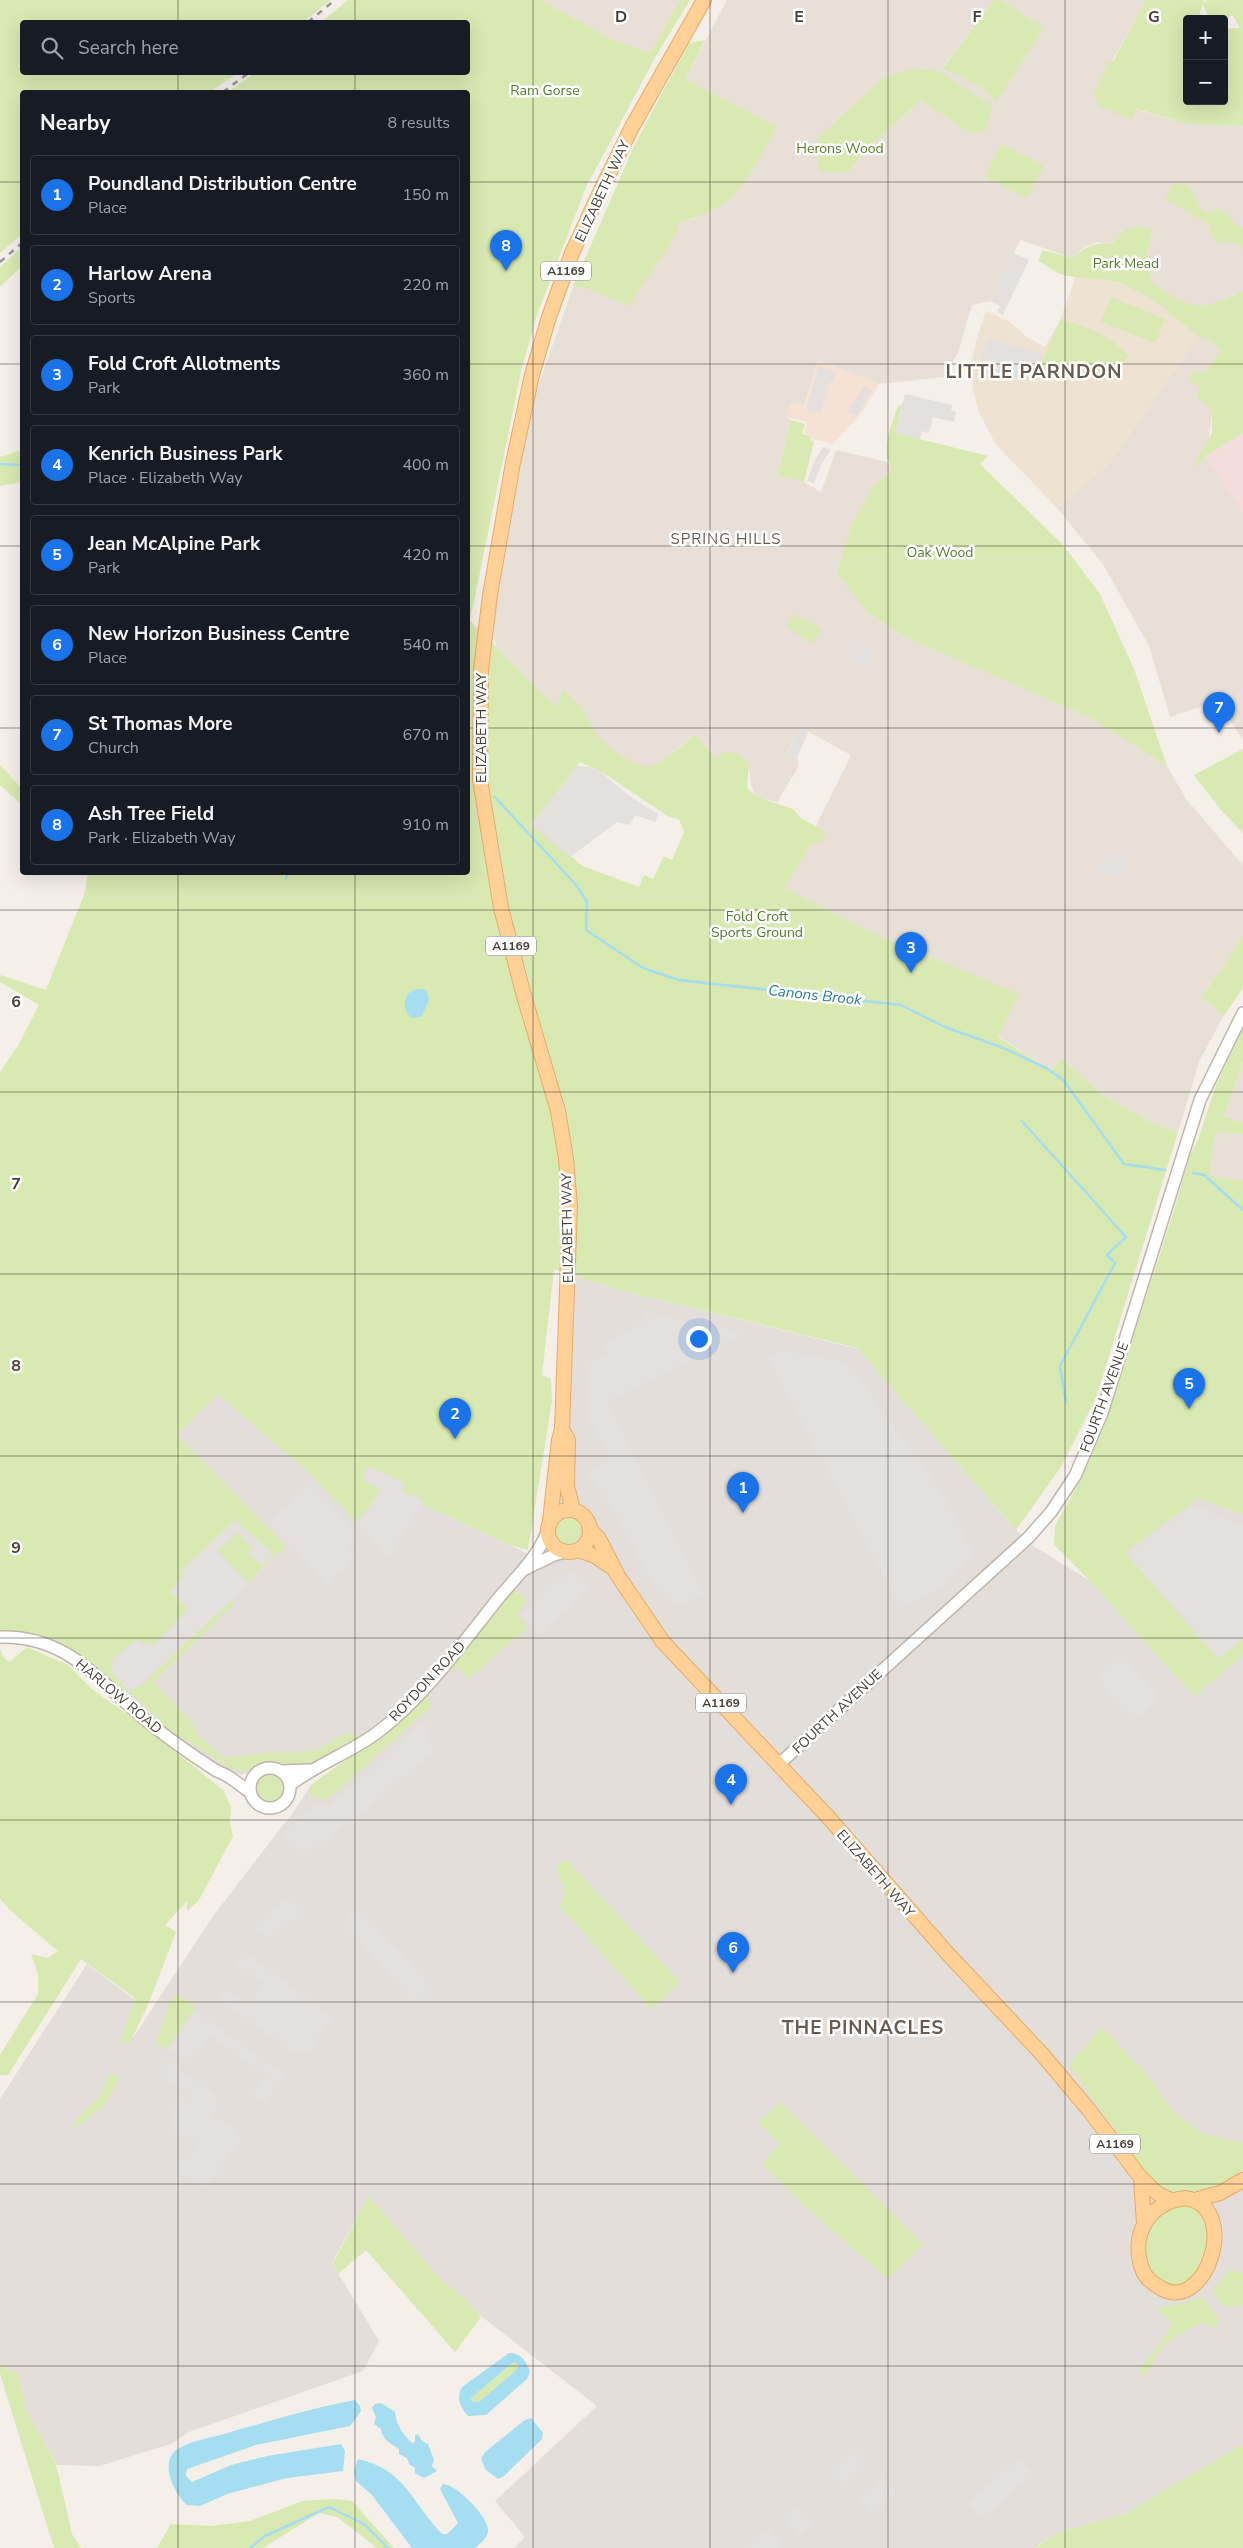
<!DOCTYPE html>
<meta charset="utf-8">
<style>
:root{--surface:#171b24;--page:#242831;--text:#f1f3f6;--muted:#9ea1a6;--line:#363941;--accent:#1a73e8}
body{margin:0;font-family:"Nunito Sans",sans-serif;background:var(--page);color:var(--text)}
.controls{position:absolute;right:15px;top:15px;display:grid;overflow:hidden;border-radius:5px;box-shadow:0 5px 20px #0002}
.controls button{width:45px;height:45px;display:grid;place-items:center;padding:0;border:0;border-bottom:1px solid var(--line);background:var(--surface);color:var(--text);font:25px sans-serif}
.you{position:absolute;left:698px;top:1338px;width:18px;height:18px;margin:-12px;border:4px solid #fff;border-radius:50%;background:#1a73e8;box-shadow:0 0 0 8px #1a73e833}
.badge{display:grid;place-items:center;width:32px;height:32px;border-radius:50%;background:var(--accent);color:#fff;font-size:16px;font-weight:700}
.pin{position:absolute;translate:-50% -41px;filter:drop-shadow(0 1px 2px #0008)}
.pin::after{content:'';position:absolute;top:26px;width:18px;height:15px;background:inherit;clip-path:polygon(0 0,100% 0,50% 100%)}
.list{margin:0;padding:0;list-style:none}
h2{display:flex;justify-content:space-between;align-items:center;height:65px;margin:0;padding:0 20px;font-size:21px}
h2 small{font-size:16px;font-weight:400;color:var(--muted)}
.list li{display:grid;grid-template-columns:32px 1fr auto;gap:15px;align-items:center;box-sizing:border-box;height:80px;margin:0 10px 10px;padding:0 10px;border:1px solid var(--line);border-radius:5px}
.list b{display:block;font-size:19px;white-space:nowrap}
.list p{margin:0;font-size:16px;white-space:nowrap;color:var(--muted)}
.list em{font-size:16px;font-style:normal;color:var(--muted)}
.icon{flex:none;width:28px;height:28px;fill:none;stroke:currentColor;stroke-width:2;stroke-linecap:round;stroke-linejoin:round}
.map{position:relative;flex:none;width:1243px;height:2548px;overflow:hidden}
.search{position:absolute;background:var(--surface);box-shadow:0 5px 20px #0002;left:20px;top:20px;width:450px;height:55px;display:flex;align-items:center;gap:12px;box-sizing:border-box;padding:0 18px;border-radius:5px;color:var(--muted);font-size:19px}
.panel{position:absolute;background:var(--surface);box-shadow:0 5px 20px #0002;left:20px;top:90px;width:450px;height:785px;border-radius:5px}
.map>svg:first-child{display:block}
</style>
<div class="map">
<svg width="1243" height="2548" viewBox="0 0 1243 2548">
<rect width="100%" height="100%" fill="#f4efe9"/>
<!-- residential -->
<g fill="#e8e0d7" fill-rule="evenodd">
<polygon points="540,0 680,0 650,53 613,40"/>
<path d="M727,0H994L943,67L983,88L996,102L1043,28L1001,0H1146L1113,60L1127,107L1189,124L1243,126V290L1208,307L1188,305L1172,297L1152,283L1147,254L1152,230H1124L1112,244L1097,242L1084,247L1073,258L1020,240L990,301L972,305L958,353L944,377L879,384L818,360L804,406L791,403L787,417L791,420L777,475L804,482L821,492L836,450L887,462L893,470L874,486L869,613L905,637L1091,718L1167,766L1186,799L1243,865V934L1224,967L1200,999L1212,1004L1223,1017L1199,1062L1178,1132L1154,1124L1101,1094L1062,1059L1051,1070L998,1036L1018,994L873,933L785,888L811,844L816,826L851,755L800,727L788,752L797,757L799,766L777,802L756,797L751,785L749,764L716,759L695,734L648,773L593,745L496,647L492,625L531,408L573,286L586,288L678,224L695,218L776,127L685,79ZM912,69L970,133L921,100L863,153L848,173Z"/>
<polygon points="1198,337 1204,337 1221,350 1206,456 1243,512 1243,740 1218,701 1170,717 1149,646 1103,564 1057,508 1108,465"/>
<polygon points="1243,1062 1243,1123 1224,1116"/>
<polygon points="1220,1131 1243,1134 1243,1184 1209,1176 1215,1136"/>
</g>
<!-- commercial -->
<polygon fill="#f6e2d4" points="818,360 879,384 862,412 833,444 812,439 813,436 804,433 807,422 786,417 791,402 805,406"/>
<!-- industrial -->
<polygon fill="#e4deda" points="572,1275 623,1291 858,1349 1014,1528 1035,1547 1089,1580 1199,1498 1243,1515 1243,2444 1125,2514 1057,2533 1034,2548 514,2548 525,2537 495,2501 597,2406 481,2316 464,2298 440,2280 369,2196 332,2263 379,2341 363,2371 189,2432 171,2444 99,2466 57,2465 27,2411 18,2374 0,2366 0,2099 87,1964 134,1999 133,2038 213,1916 294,1811 311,1785 379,1738 417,1695 332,1761 289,1769 267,1765 242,1775 204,1763 121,1698 144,1683 286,1546 177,1435 218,1394 308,1472 389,1556 421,1504 531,1555 566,1452"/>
<!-- education -->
<polygon fill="#eee2d2" points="1076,276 1111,281 1136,290 1161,304 1198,337 1108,465 1057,508 995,443 979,412 973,390 971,366 976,340 986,311 1010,322 1025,336 1045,347 1060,320"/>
<!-- medical -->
<polygon fill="#f5dcdd" points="1243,433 1243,512 1206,456"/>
<!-- green -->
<g fill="#d8e9b1" fill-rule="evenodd">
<polygon points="0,0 331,0 303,22 22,22 22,72 237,73 210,92 22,92 22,234 0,253"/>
<path d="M348,0H540L613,40L650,53L680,0H690L656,56L586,187L537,315L521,371L470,621L556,707L563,691C584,702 588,726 603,742C611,750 640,770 651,766C668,760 681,745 695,734L716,759L724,752L739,754L749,764L747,788L757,797L793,809L801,818L823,831L826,836L820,842L811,844L785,888L873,933L1019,994L998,1037L1051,1070L1062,1059L1101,1094L1154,1124L1178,1132L1096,1398L1061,1467L1016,1530L857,1348L623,1291L554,1269L542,1375L551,1379L552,1401L528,1550L510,1545L421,1504L390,1557L308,1472L218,1394L177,1435L286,1546L175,1652L230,1601L234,1604L154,1682L194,1724L195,1731L223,1758L271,1752H302L318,1749L349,1732L356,1734L359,1741L320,1762L287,1765L271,1761L245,1771L229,1768L168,1729L129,1692L121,1698L56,1647L0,1637V1072L18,1046L39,1005L0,982V975L46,990L85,892L88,873L468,872V92H228L255,73L468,72V22H321ZM580,762L602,772L669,817L679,819L684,832L672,860L664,856L653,879L644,875L639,887L583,866L531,825Z"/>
<polygon points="994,0 1001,0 1044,28 996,102 983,88 943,68"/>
<polygon points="1146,0 1204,0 1198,19 1187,19 1187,101 1224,101 1224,29 1240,28 1232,14 1224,25 1224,19 1209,19 1203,4 1207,0 1243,0 1243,126 1189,124 1137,109 1132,120 1099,106 1094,94 1109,61 1113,62"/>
<path d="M705,40L685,79L777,127C764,151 751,176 733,196C722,208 693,218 678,224L676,236L629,306L586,288L573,286L635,144L689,43Z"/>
<polygon points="912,69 938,71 993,106 985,131 970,133 921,100 863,153 848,173 819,171 817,139 882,79"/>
<polygon points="1001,144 1044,166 1027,198 985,177"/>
<polygon points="1173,183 1188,185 1201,208 1206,213 1219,208 1243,231 1243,249 1235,243 1215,242 1210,232 1209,224 1165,199"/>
<path d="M1140,226L1152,230L1147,254L1152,283C1191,310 1201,313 1243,290V433L1206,456L1195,469L1196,460L1212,433V410L1197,396L1200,387L1188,380L1194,371L1205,373L1221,350L1204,337H1198C1171,313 1146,290 1111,281C1097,278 1083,278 1069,276C1059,276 1046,265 1038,261L1043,250L1073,258C1086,246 1094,242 1112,244L1124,230Z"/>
<polygon points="22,247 22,266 0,287 0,267"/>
<polygon points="1111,297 1165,319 1155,343 1101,322"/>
<path d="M1060,320C1088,326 1110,335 1129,357L1111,374L1066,379L1055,369L1040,377L1037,373Z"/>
<path d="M902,405L895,433L988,456L980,464L1063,545L1100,594L1134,669L1167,766L1091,718L905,637L869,613L837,574L851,526L874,486L893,470C879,451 891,426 898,406Z"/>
<polygon points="791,420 805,424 802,434 811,436 810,440 814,441 804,482 777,476"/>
<polygon points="22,450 22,482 0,486 0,457"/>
<polygon points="794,614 821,629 812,643 786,627"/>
<polygon points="1243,749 1243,833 1221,810 1194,775"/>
<polygon points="0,765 22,789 22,805 0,785"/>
<polygon points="1243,934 1243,988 1223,1017 1212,1004 1200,999 1224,967"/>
<polygon points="1243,1028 1243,1062 1224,1116 1243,1123 1243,1134 1220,1131 1215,1136 1209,1176 1243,1181 1243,1515 1199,1498 1125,1553 1219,1659 1243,1638 1243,1655 1197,1695 1190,1692 1089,1580 1054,1545 1055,1526 1080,1481 1104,1427 1172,1217 1190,1155 1198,1140 1216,1085"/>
<circle cx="568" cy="1530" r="14"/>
<path d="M515,1588L527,1602L517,1613L528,1628L468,1679L458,1667C441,1673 434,1685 427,1700L432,1706L327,1800L309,1796L311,1785L378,1737Z"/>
<path d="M27,1647L68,1665L93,1690L137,1721L223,1790L231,1807L230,1824L233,1836L199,1900L187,1911V1901L165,1925L176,1932C161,1969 149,2009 129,2043L120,2042L135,1998L81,1959L8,2075H0V2055L38,1994V1974L31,1954L48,1958L58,1951L11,1911L0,1899V1649L4,1658L10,1662Z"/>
<circle cx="270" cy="1788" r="16"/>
<polygon points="567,1860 681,1983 651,2009 560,1906 565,1890 558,1875 557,1865"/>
<polygon points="176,1994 196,2008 166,2050 156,2043 169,2005"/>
<polygon points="1102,2027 1149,2078 1174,2112 1201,2133 1243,2143 1243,2173 1223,2188 1207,2191 1163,2192 1154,2185 1069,2065"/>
<path d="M111,2073L120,2076C108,2105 99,2112 73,2129L75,2121L99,2097Z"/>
<polygon points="781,2102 923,2245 888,2279 807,2208 762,2164 780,2144 758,2122"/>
<polygon points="369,2196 440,2279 465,2299 481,2317 455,2352 366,2250 338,2274 333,2263"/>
<path d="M1185,2204L1215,2216C1225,2231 1224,2252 1211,2267C1203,2275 1188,2281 1178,2288C1173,2286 1164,2285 1160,2282C1138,2265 1141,2226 1163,2210C1168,2206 1178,2205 1185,2204Z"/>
<polygon points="1230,2270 1243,2273 1243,2305 1224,2307 1212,2291"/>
<polygon points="1204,2298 1218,2319 1217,2328 1201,2323 1187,2330 1162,2347 1144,2377 1138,2371 1165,2337 1172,2323 1156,2309"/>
<polygon points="514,2362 519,2366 516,2370 479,2402 471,2401 471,2398"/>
<polygon points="0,2366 18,2374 27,2411 56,2464 72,2534 81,2548 54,2548 0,2374"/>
<polygon points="1243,2444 1243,2548 1035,2548 1057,2533 1125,2514"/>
<polygon points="335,2499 352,2501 394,2548 377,2548 337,2517 319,2513 263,2548 157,2548 171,2524 212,2526 250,2521 303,2501"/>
</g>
<!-- parking -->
<g fill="#e3e0dd">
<polygon points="1013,253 1029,260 1003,315 997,312 1000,306 990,301"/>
<polygon points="989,339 1044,354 1035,375 1028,380 977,369"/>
<polygon points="819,367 836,372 833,383 829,382 820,414 806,410"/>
<polygon points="864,386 872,391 856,416 848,411"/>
<polygon points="905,394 952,405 951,411 956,412 954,422 933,417 929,433 922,431 920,439 895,433"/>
<polygon points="823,447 831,450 822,463 814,483 807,481 814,462"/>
<polygon points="853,638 876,651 867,667 844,653"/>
<polygon points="800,727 809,731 797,757 788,753"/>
<polygon points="577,766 590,767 601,772 629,796 658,814 655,822 635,815 630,825 617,822 570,857 531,825"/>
<polygon points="1107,851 1127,860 1118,879 1098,870"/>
<polygon points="647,1312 699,1327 724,1328 742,1334 607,1402 703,1594 674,1607 652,1583 613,1509 586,1474 611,1460 586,1413 590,1363 608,1354 603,1343 644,1322"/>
<polygon points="781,1350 840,1361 852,1367 949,1502 974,1556 942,1587 900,1608 768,1358"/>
<polygon points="368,1466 405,1483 402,1491 424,1500 390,1557 357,1522 381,1490 362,1479"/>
<polygon points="312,1482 358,1536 347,1547 357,1558 328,1585 269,1522"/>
<polygon points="1192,1505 1243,1526 1243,1638 1219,1659 1127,1555"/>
<polygon points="235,1520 274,1555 262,1566 248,1552 253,1548 238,1533 218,1551 249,1583 144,1683 129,1692 111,1671 113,1658 138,1639 144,1645 148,1641 153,1646 188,1609 170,1591 184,1576 180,1572"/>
<polygon points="572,1568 591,1588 540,1635 521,1615"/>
<polygon points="1121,1652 1160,1698 1133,1722 1103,1688 1101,1670"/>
<polygon points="427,1718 436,1727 424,1738 435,1750 348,1826 345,1823 303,1860 284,1840 285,1831 319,1802 328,1807"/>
<polygon points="290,1894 305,1910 273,1937 265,1935 253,1927"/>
<polygon points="359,1906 433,1989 417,2003 409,1999 342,1922"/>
<polygon points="245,1952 333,2017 309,2051 294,2053 218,1999 225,1989 248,2006 264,1984 236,1964"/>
<polygon points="196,2011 285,2075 264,2104 252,2096 266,2076 211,2036 189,2065 168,2049"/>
<polygon points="167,2059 214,2093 218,2106 213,2116 218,2120 220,2117 236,2127 233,2132 243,2139 204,2190 175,2170 189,2148 194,2151 198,2145 187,2136 184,2141 173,2132 174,2118 170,2114 182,2097 186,2100 189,2096 156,2073"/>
<polygon points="856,2450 868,2464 846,2485 834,2471"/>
<polygon points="1018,2458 1033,2474 982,2520 967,2504"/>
<polygon points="882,2477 897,2493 874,2514 859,2498"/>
<polygon points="797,2504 815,2524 800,2537 783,2517"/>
<polygon points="769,2526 783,2543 778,2548 743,2548"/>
</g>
<!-- water -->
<g fill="#a5def1" fill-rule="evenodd">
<path d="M416,989L427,990L429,1001L421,1017L412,1018C403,1011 404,1004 407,994Z"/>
<path d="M509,2353C521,2353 526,2361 530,2371L527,2379L486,2415L468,2416C460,2407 456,2398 462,2387ZM514,2362L519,2366L516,2370L479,2402L471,2401V2398Z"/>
<path d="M355,2400L360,2406L361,2411L350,2426L256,2445L187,2469L186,2476L192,2482L231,2465L267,2456L341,2444L345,2451L343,2471L287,2478L227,2494L200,2506L187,2505C175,2494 159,2464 176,2450C189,2441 209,2438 224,2434C267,2422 311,2408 355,2400Z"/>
<path d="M381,2403L395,2412C396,2424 403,2435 412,2443L415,2442V2435L418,2434L422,2441L428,2444L434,2460L432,2466L437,2471L424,2478L415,2473V2468L409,2464L407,2458L399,2454V2449C392,2445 381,2438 381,2429L374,2424L376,2417L372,2408L375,2404Z"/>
<polygon points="531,2418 543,2433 542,2439 504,2476 498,2479 486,2470 481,2459 485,2452 525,2420"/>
<path d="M358,2459C406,2470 411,2502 442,2534H447L458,2523L440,2489L443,2484C457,2485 485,2514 488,2528C489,2537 481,2543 475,2548H412L372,2495L356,2481L354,2472Z"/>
</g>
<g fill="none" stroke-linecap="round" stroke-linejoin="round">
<!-- stream -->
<g stroke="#a5def1" stroke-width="2.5">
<polyline points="0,464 22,465"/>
<polyline points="495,797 577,886 587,902 586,930 643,968 679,980 901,1005 945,1027 1006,1049 1048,1069 1064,1081 1124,1164 1165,1170"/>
<polyline points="286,879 288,872"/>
<polyline points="1022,1121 1126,1237 1107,1255 1115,1263 1060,1366 1066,1402"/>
<polyline points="1193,1173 1204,1175 1243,1210"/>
<polyline points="250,2548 265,2536 329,2507 364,2524 388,2548"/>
</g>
<!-- tertiary casing -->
<g stroke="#c0b5ab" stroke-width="14">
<g id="tertiary">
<polyline points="525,1569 554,1555 565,1552"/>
<path d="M0,1637C72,1635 102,1687 153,1726C172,1741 192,1755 212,1768C217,1772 224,1773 229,1777C236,1781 242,1787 250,1792"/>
<polyline points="778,1765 1028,1538 1051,1512 1075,1476 1102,1413 1200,1100 1243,1013"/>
<circle cx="270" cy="1788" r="20"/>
<polyline points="282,1771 310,1770"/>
<path d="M290,1785C317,1764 350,1753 378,1732C423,1698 462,1644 497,1600C515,1578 536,1559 547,1533"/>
</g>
</g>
<!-- primary casing -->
<g stroke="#e5ab66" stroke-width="16">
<g id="primary">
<polyline points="562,1429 568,1440 567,1486 573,1510"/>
<circle cx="569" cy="1531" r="21"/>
<polyline points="550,1521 559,1440 562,1429 570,1206 566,1159 558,1111 524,996 501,908 480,780 481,669 490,595 513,463 532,375 549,317 572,253 601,190 632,127 704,0"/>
<polyline points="590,1529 599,1539 618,1576 663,1642 829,1818 948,1954 1041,2053 1089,2110 1141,2178 1158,2194 1171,2200"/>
<polyline points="578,1550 595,1556 613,1568"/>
<polyline points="1141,2178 1144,2224"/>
<path d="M1185,2198C1243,2206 1205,2318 1159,2287C1152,2283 1146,2278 1143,2271C1129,2236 1148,2203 1185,2198Z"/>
<polyline points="1198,2199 1220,2193 1243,2180"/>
</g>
</g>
<!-- tertiary -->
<use href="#tertiary" stroke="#fff" stroke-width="11"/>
<!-- primary -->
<use href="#primary" stroke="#ffd197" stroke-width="14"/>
<!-- rail -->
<g stroke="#979797" stroke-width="2.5" stroke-dasharray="6 6" stroke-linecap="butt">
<polyline points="308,22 335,0"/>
<polyline points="223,92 250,72"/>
<polyline points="0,262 22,243"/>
</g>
</g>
<!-- grid -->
<path fill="none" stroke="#483f37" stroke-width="1" stroke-opacity="0.55" d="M178,0V22M355,0V22M533,0V2548M710,0V2548M888,0V2548M1065,0V2548M178,72V92M355,72V92M0,182H22M468,182H1243M0,364H22M468,364H1243M0,546H22M468,546H1243M0,728H22M468,728H1243M178,872V2548M355,872V2548M0,910H1243M0,1092H1243M0,1274H1243M0,1456H1243M0,1638H1243M0,1820H1243M0,2002H1243M0,2184H1243M0,2366H1243"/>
<g text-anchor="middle" stroke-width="5" stroke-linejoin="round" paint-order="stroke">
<!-- shield labels -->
<g fill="#fff" stroke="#7f7973" stroke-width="1">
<rect x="541" y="261.5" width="50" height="19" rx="4"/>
<rect x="486" y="936.5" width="50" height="19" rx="4"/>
<rect x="696" y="1693.5" width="50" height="19" rx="4"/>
<rect x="1090" y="2134.5" width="50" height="19" rx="4"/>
</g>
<g font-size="12" font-weight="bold" fill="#483f37">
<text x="566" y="275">A1169</text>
<text x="511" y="950">A1169</text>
<text x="721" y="1707">A1169</text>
<text x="1115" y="2148">A1169</text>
</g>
<!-- park labels -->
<g font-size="14" fill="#557b29" stroke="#fff">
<text x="545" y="95">Ram Gorse</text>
<text x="840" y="153">Herons Wood</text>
<text x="1126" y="268">Park Mead</text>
<text x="940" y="557">Oak Wood</text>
<text x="757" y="921">Fold Croft<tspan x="757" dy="16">Sports Ground</tspan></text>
</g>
<!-- street labels -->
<g font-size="14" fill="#483f37" stroke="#fff">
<text transform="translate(602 191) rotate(-65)" y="5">ELIZABETH WAY</text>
<text transform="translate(481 728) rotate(-90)" y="5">ELIZABETH WAY</text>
<text transform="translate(567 1228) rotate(-91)" y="5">ELIZABETH WAY</text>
<text transform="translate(1104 1397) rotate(-70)" y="5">FOURTH AVENUE</text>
<text transform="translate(427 1681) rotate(-47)" y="5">ROYDON ROAD</text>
<text transform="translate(119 1696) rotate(40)" y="5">HARLOW ROAD</text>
<text transform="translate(837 1711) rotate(-43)" y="5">FOURTH AVENUE</text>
<text transform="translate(876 1873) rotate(49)" y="5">ELIZABETH WAY</text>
</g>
<!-- neighbourhood labels -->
<g font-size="15" letter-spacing="1" fill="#6b5b4e" stroke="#fff">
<text x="726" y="544">SPRING HILLS</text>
</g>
<!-- water labels -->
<g font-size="15" font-style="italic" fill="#2a7e9d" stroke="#fff">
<text transform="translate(815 995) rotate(6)" y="5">Canons Brook</text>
</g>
<!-- district labels -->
<g font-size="19" font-weight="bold" letter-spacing="1" fill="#6b5b4e" stroke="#fff">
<text x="1034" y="378">LITTLE PARNDON</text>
<text x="863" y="2034">THE PINNACLES</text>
</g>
</g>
<g font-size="16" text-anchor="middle" font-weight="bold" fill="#483f37" stroke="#fff" stroke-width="5" stroke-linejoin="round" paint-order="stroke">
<text x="621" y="22">D</text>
<text x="799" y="22">E</text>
<text x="977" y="22">F</text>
<text x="1154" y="22">G</text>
<text x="16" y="1007">6</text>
<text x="16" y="1189">7</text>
<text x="16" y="1371">8</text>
<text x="16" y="1553">9</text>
</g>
</svg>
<div class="controls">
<button>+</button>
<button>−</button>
</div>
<div class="you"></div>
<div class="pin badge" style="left:743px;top:1513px">1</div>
<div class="pin badge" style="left:455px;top:1439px">2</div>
<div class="pin badge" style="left:911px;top:973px">3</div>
<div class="pin badge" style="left:731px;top:1805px">4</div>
<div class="pin badge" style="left:1189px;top:1409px">5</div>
<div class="pin badge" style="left:733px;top:1973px">6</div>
<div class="pin badge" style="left:1219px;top:733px">7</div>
<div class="pin badge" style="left:506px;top:271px">8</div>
<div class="search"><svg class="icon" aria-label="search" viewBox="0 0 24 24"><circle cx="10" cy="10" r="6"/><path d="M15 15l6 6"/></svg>Search here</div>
<section class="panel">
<h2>Nearby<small>8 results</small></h2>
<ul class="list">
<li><span class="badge">1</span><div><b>Poundland Distribution Centre</b><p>Place</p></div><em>150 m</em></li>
<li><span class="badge">2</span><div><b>Harlow Arena</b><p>Sports</p></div><em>220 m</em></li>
<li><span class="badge">3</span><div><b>Fold Croft Allotments</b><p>Park</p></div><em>360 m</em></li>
<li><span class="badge">4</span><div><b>Kenrich Business Park</b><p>Place · Elizabeth Way</p></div><em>400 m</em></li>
<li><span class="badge">5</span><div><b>Jean McAlpine Park</b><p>Park</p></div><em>420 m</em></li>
<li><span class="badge">6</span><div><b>New Horizon Business Centre</b><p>Place</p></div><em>540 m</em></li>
<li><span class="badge">7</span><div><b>St Thomas More</b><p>Church</p></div><em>670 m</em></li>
<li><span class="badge">8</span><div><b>Ash Tree Field</b><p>Park · Elizabeth Way</p></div><em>910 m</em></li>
</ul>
</section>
</div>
